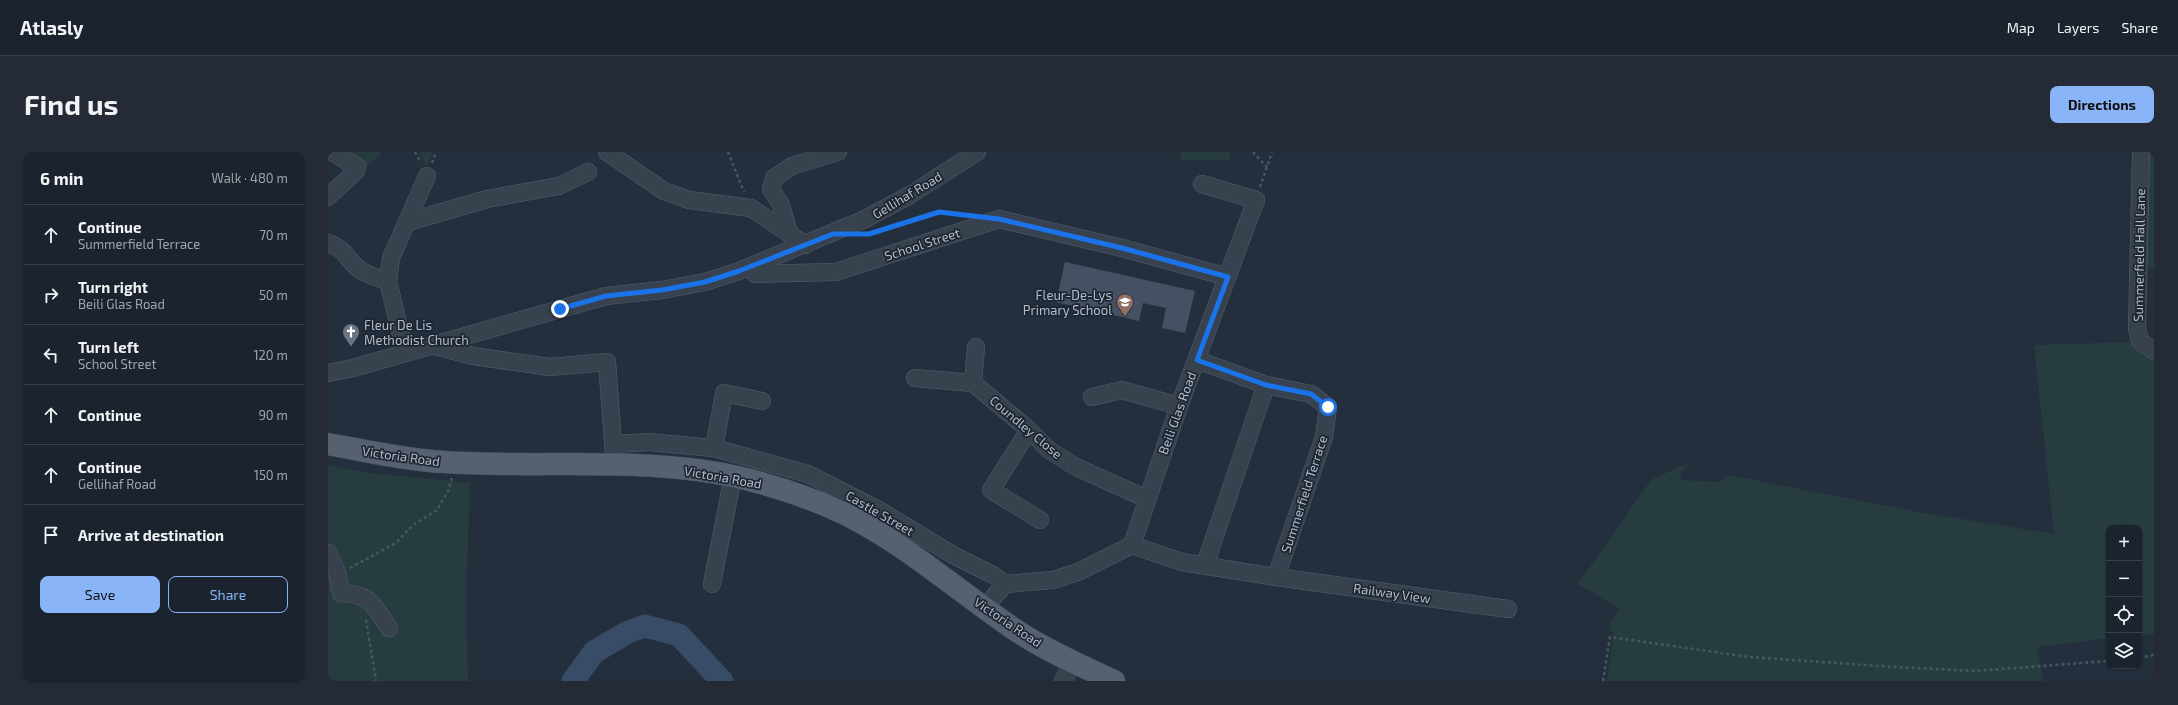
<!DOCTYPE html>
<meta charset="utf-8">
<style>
:root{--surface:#1b232e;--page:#242b36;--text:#f1f3f6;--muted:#a0a4aa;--line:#39404a;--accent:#8ab4f8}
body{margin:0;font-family:"Exo 2",sans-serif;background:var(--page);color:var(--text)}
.controls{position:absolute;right:12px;bottom:12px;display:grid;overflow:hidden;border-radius:8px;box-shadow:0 1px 3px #0004}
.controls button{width:36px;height:36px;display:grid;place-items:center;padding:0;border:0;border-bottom:1px solid var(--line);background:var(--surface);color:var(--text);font:20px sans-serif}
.stop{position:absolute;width:12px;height:12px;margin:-9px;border:3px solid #1a73e8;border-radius:50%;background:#fff}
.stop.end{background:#1a73e8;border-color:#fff;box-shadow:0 1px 4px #0008}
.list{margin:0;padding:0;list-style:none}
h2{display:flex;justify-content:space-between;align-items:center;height:52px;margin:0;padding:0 16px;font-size:17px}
h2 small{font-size:13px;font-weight:400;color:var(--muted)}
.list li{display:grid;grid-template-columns:26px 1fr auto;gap:12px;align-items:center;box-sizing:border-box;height:60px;padding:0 16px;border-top:1px solid var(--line)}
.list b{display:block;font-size:15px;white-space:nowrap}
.list p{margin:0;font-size:13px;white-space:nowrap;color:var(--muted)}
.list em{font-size:13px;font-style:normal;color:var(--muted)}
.actions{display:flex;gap:8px;padding:12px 16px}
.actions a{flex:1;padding:9px 0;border:1px solid var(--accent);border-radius:8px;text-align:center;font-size:14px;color:var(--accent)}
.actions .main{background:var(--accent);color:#111}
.icon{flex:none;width:22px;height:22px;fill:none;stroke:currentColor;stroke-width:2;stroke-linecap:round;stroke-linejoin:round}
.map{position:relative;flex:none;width:1826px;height:529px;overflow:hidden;border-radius:8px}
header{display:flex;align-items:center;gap:24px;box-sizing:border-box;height:56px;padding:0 20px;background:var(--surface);border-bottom:1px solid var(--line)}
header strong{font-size:19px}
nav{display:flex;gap:22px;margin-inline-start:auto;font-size:14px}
.intro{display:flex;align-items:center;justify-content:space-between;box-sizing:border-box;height:96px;padding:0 24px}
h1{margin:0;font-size:28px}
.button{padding:10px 18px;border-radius:8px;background:var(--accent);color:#111;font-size:14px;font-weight:700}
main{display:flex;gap:24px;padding:0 24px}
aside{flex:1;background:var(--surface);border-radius:8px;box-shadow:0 1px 3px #0004}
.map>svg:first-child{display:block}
</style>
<header>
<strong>Atlasly</strong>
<nav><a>Map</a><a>Layers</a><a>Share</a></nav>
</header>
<div class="intro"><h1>Find us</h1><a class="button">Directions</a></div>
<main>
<aside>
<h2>6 min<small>Walk · 480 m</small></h2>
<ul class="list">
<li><svg class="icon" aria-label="ahead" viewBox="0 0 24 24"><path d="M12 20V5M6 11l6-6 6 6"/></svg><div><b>Continue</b><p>Summerfield Terrace</p></div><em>70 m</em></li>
<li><svg class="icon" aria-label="right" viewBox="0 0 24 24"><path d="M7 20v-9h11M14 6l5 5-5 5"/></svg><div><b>Turn right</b><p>Beili Glas Road</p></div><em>50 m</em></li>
<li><svg class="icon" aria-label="left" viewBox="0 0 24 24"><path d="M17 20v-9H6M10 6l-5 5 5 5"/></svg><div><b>Turn left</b><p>School Street</p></div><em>120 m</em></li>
<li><svg class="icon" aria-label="ahead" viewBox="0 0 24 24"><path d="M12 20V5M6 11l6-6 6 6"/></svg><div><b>Continue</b></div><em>90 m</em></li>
<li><svg class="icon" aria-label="ahead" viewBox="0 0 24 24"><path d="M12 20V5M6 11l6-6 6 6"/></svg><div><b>Continue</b><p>Gellihaf Road</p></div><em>150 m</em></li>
<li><svg class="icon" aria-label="arrive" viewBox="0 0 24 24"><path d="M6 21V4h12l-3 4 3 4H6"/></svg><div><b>Arrive at destination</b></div></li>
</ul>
<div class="actions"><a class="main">Save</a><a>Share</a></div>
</aside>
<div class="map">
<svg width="1826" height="529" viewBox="0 0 1826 529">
<rect width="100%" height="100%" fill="#242f3e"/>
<!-- green -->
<g fill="#263c3f">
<polygon points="12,0 55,0 39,15"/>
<polygon points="90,0 105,0 99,15"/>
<rect x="853" y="0" width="49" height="8"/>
<polygon points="1819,0 1826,0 1826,117 1815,115"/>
<polygon points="1806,190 1826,207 1826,482 1811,483 1811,376 1781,376 1781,486 1709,495 1715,529 1279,529 1286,480 1281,478 1284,467 1292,457 1250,432 1323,328 1364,309 1353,321 1352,328 1392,330 1400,323 1585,359 1726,382 1706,193"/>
<polygon points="0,313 43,321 142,331 138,448 140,529 0,529"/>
</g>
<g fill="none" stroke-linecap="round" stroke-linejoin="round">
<!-- river -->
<polyline stroke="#394c67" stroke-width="23" points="245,529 266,500 300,480 317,474 351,483 394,529"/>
</g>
<!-- building -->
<polygon fill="#455162" points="737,110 867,139 857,181 834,176 838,156 815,151 811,169 728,150"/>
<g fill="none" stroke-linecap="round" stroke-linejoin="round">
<!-- minor casing -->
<g stroke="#565f6c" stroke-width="18">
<g id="minor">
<polyline points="279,0 336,39 361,48 423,56 478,93"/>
<polyline points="1813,0 1809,176 1812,189 1826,199"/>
<polyline points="0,45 28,19 29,15 4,0"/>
<polyline points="80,70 159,47 231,34 260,20"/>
<polyline points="461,82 453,53 443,37 446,26 464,14 510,0"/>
<path d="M0,91C19,98 17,106 31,117C38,123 51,126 60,129"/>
<polyline points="427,122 508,120 671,67 794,96 900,125"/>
<polyline points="107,194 145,204 222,215 279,210 286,303"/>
<polyline points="77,200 60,129 63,106 99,24"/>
<polyline points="869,208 938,233 983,242 1000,255 996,285 948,425"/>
<polyline points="0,221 25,216 278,144 334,138 377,130 411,119 535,68 582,43 649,0"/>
<polyline points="587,226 645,231 701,278 721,298 748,315 819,347"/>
<polyline points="645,231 648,195"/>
<polyline points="764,245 794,238 851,254"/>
<polyline points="701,278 663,338 712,368"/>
<polyline points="286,292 320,290 386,296 480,322 549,357 625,403 667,424 677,432 725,428 750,420 804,393"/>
<polyline points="386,296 396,241 434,249"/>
<polyline points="804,393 851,254 928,48 874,32"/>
<polyline points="804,393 854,410 948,425 1180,457"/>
<path d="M0,401L9,420L13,441C44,442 45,453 61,476"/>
<polyline points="877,413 938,233"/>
<polyline points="384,432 405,324"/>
<polyline points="657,455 677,432"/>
<polyline points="735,529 745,510"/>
</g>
</g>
<!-- major casing -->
<g stroke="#414a57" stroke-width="23">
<path id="major" d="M0,292C39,299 78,308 117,310C220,317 334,302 433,331C462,339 490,349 517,362C580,393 633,442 692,481C721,500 754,514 786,529"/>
</g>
<!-- path -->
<g stroke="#44595c" stroke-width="2.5" stroke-dasharray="3 3" stroke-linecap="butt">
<polyline points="87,0 93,11"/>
<polyline points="400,0 416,40"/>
<polyline points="925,0 939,15"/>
<polyline points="104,11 108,0"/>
<polyline points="932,35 944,0"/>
<polyline points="547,80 611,60 635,63"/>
<polyline points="22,416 68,391 85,373 109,358 120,339 124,326"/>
<polyline points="38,468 48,529"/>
<polyline points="1811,506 1826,503"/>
<polyline points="1275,529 1282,485 1421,505 1567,515 1647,519 1781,509"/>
</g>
<!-- minor -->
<use href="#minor" stroke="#38414e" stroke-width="17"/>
<!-- major -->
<use href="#major" stroke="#56606e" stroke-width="22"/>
</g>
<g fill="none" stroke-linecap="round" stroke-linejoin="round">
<!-- route -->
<polyline stroke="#1a73e8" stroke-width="5" points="232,157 278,144 334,138 377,130 411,119 505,82 541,82 611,60 671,67 794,96 900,125 869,208 938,233 983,242 1000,255"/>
</g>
<!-- icons -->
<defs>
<g id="school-pin" transform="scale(0.9)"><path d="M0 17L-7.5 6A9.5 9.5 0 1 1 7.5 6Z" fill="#8d6e63" stroke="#1d2633"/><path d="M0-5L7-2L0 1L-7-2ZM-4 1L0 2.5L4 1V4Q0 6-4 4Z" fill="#fff"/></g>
<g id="church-pin" transform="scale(0.9)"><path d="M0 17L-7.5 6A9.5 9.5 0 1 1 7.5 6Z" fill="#6b7280" stroke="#1d2633"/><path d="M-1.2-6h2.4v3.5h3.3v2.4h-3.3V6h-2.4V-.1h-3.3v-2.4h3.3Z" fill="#fff"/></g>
</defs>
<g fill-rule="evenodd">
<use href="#school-pin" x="797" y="150"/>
<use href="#church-pin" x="23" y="180"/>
</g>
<g text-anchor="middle" stroke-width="3.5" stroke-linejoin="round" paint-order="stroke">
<!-- street labels -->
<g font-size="13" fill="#b4bcc9" stroke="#1d2633">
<text transform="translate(579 43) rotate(-31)" y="5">Gellihaf Road</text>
<text transform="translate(594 92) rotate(-18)" y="5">School Street</text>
<text transform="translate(1811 103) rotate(-89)" y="5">Summerfield Hall Lane</text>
<text transform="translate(849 261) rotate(-70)" y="5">Beili Glas Road</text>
<text transform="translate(698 275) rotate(40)" y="5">Coundley Close</text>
<text transform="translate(73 304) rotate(8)" y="5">Victoria Road</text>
<text transform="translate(395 325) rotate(10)" y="5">Victoria Road</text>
<text transform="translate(976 342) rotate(-72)" y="5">Summerfield Terrace</text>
<text transform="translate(552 361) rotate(30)" y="5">Castle Street</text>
<text transform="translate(1064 441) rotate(8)" y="5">Railway View</text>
<text transform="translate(680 470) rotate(34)" y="5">Victoria Road</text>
</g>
<!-- poi labels -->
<g font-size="13" fill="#b4bcc9" stroke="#1d2633" text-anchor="end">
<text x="784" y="148">Fleur-De-Lys<tspan x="784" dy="15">Primary School</tspan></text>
<text x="36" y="178" text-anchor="start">Fleur De Lis<tspan x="36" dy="15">Methodist Church</tspan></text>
</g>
</g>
</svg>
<div class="controls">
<button>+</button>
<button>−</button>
<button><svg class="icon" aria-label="locate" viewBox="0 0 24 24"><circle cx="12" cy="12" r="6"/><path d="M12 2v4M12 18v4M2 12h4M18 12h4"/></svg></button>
<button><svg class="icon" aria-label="layers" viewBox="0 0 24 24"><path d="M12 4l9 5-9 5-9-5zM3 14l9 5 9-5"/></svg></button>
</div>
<div class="stop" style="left:1000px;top:255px"></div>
<div class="stop end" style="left:232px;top:157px"></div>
</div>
</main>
